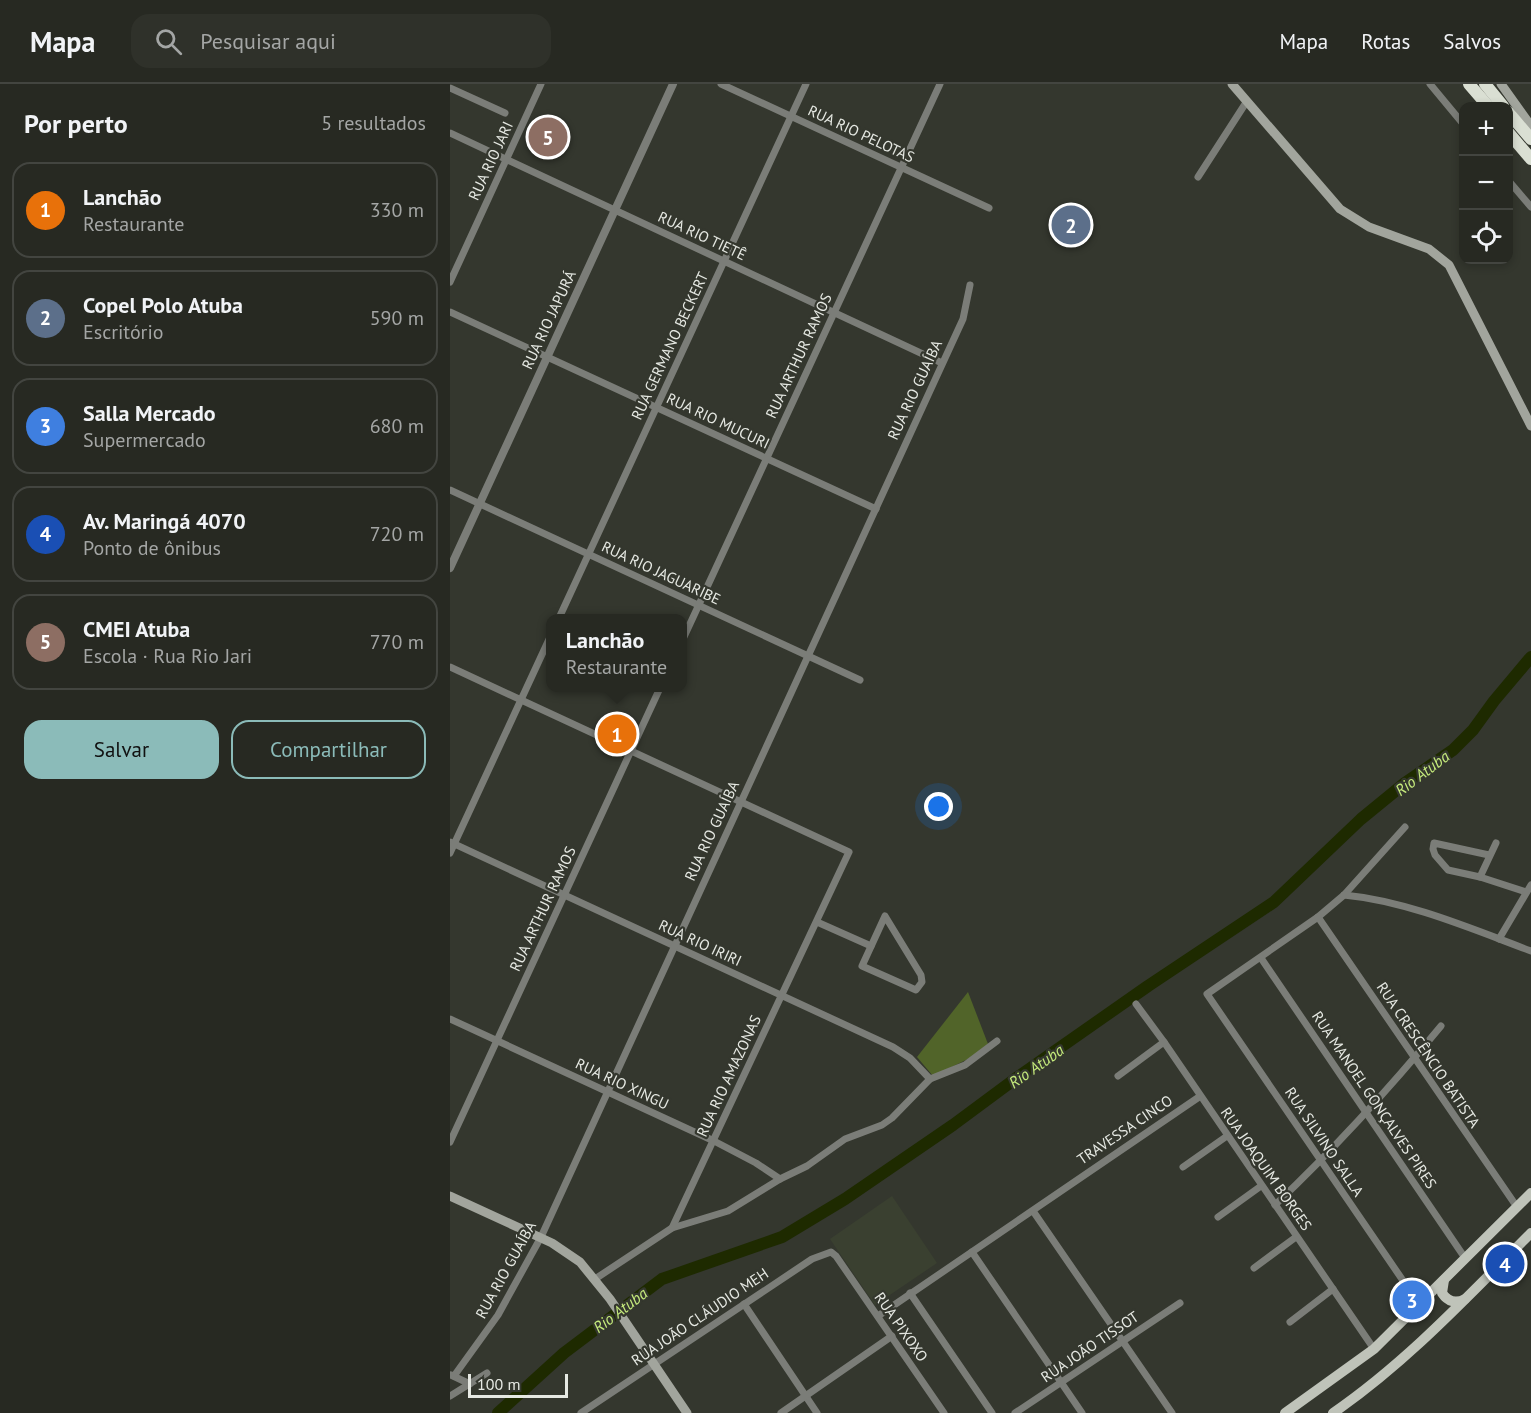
<!DOCTYPE html>
<html lang="pt">
<meta charset="utf-8">
<style>
:root{--surface:#272922;--page:#2f312a;--text:#f1f3f6;--muted:#a4a6a5;--line:#434540;--accent:#8bbbb9}
body{margin:0;font-family:"PT Sans",sans-serif;background:var(--page);color:var(--text)}
.controls{position:absolute;right:18px;top:18px;display:grid;overflow:hidden;border-radius:12px;box-shadow:0 3px 9px #0003}
.controls button{width:54px;height:54px;display:grid;place-items:center;padding:0;border:0;border-bottom:2px solid var(--line);background:var(--surface);color:var(--text);font:30px sans-serif}
.scale{position:absolute;left:18px;bottom:15px;width:100px;box-sizing:border-box;padding-left:6px;border:3px solid #e6e9e3;border-top:0;font-size:16px;line-height:21px;white-space:nowrap;color:#e6e9e3;-webkit-text-stroke:4px #34372e;paint-order:stroke}
.you{position:absolute;left:489px;top:723px;width:21px;height:21px;margin:-15px;border:4px solid #fff;border-radius:50%;background:#1a73e8;box-shadow:0 0 0 9px #1a73e833}
.badge{display:grid;place-items:center;width:39px;height:39px;border-radius:50%;background:var(--accent);color:#fff;font-size:20px;font-weight:700}
.pin{position:absolute;translate:-50% -50%;border:3px solid #fff;box-shadow:0 2px 6px #0006}
.popup{position:absolute;left:96px;top:530px;width:141px;height:78px;box-sizing:border-box;display:grid;place-content:center;border-radius:12px;background:var(--surface);filter:drop-shadow(0 2px 4px #0005);font-size:20px;white-space:nowrap;color:var(--muted)}
.popup b{font-size:22px;color:var(--text)}
.popup::after{content:'';position:absolute;left:50%;top:100%;margin-left:-12px;border:12px solid transparent;border-top-color:var(--surface)}
.list{margin:0;padding:0;list-style:none}
h2{display:flex;justify-content:space-between;align-items:center;height:78px;margin:0;padding:0 24px;font-size:26px}
h2 small{font-size:20px;font-weight:400;color:var(--muted)}
.list li{display:grid;grid-template-columns:39px 1fr auto;gap:18px;align-items:center;box-sizing:border-box;height:96px;margin:0 12px 12px;padding:0 12px;border:2px solid var(--line);border-radius:18px}
.list b{display:block;font-size:22px;white-space:nowrap}
.list p{margin:0;font-size:20px;white-space:nowrap;color:var(--muted)}
.list em{font-size:20px;font-style:normal;color:var(--muted)}
.actions{display:flex;gap:12px;padding:18px 24px}
.actions a{flex:1;padding:14px 0;border:2px solid var(--accent);border-radius:18px;text-align:center;font-size:21px;color:var(--accent)}
.actions .main{background:var(--accent);color:#111}
.icon{flex:none;width:33px;height:33px;fill:none;stroke:currentColor;stroke-width:2;stroke-linecap:round;stroke-linejoin:round}
.map{position:relative;flex:none;width:1081px;height:1329px;overflow:hidden}
header{display:flex;align-items:center;gap:36px;box-sizing:border-box;height:84px;padding:0 30px;background:var(--surface);border-bottom:2px solid var(--line)}
header strong{font-size:28px}
nav{display:flex;gap:33px;margin-inline-start:auto;font-size:21px}
.search{width:420px;height:54px;background:var(--page);display:flex;align-items:center;gap:15px;box-sizing:border-box;padding:0 21px;border-radius:18px;color:var(--muted);font-size:22px}
main{display:flex}
aside{flex:1;background:var(--surface)}
.map>svg:first-child{display:block}
</style>
<header>
<strong>Mapa</strong>
<div class="search"><svg class="icon" aria-label="search" viewBox="0 0 24 24"><circle cx="10" cy="10" r="6"/><path d="M15 15l6 6"/></svg>Pesquisar aqui</div>
<nav><a>Mapa</a><a>Rotas</a><a>Salvos</a></nav>
</header>
<main>
<aside>
<h2>Por perto<small>5 resultados</small></h2>
<ul class="list">
<li><span class="badge" style="background:#e8710a">1</span><div><b>Lanchão</b><p>Restaurante</p></div><em>330 m</em></li>
<li><span class="badge" style="background:#5c6f8a">2</span><div><b>Copel Polo Atuba</b><p>Escritório</p></div><em>590 m</em></li>
<li><span class="badge" style="background:#3f7fe0">3</span><div><b>Salla Mercado</b><p>Supermercado</p></div><em>680 m</em></li>
<li><span class="badge" style="background:#1a4fb4">4</span><div><b>Av. Maringá 4070</b><p>Ponto de ônibus</p></div><em>720 m</em></li>
<li><span class="badge" style="background:#8d6e63">5</span><div><b>CMEI Atuba</b><p>Escola · Rua Rio Jari</p></div><em>770 m</em></li>
</ul>
<div class="actions"><a class="main">Salvar</a><a>Compartilhar</a></div>
</aside>
<div class="map">
<svg width="1081" height="1329" viewBox="0 0 1081 1329">
<rect width="100%" height="100%" fill="#34372e"/>
<!-- built -->
<polygon fill="#3a4030" points="442,1112 487,1179 425,1221 380,1155"/>
<!-- green -->
<polygon fill="#516429" points="518,908 538,960 520,974 483,992 467,973"/>
<g fill="none" stroke-linecap="round" stroke-linejoin="round">
<!-- river -->
<polyline stroke="#1e2a00" stroke-width="12" points="48,1329 114,1269 212,1195 332,1153 395,1115 503,1041 565,995 698,902 824,818 911,735 955,699 1003,666 1023,646 1044,617 1081,573"/>
<!-- minor -->
<g stroke="#7b7d78" stroke-width="7">
<polyline points="271,0 539,124"/>
<polyline points="980,0 1014,41"/>
<polyline points="0,4 55,29"/>
<polyline points="0,49 492,279"/>
<polyline points="748,93 797,17"/>
<polyline points="1058,96 1081,123"/>
<polyline points="0,198 91,0"/>
<polyline points="0,228 426,425"/>
<polyline points="0,406 410,596"/>
<polyline points="109,534 356,0"/>
<polyline points="233,555 490,0"/>
<polyline points="0,583 399,768 222,1144 145,1195"/>
<polyline points="955,743 894,811 868,833 757,910 969,1220"/>
<polyline points="0,758 443,963 460,974 480,995"/>
<polyline points="0,769 101,551"/>
<polyline points="1039,771 984,759 983,765 985,771 998,786 1030,793 1076,808"/>
<polyline points="1030,793 1046,759"/>
<path d="M894,811C957,817 1022,845 1081,867"/>
<polygon points="435,832 471,891 472,898 466,906 412,882"/>
<polyline points="868,833 1067,1123"/>
<polyline points="367,838 421,862"/>
<polyline points="1049,855 1081,801"/>
<polyline points="811,874 1015,1174"/>
<polyline points="686,920 714,958 924,1265"/>
<polyline points="0,935 264,1057 306,1079 330,1095"/>
<polyline points="668,992 714,958"/>
<polyline points="0,1058 210,604"/>
<polyline points="733,1083 777,1052"/>
<path d="M825,1121C884,1065 939,1005 991,942"/>
<polyline points="583,1127 722,1329"/>
<polyline points="768,1133 811,1102"/>
<polyline points="222,1144 278,1127 330,1095 357,1082 395,1055 432,1041 442,1034 480,995 515,981 547,957"/>
<polyline points="522,1168 632,1329"/>
<polyline points="804,1184 846,1153"/>
<polyline points="460,1209 542,1329"/>
<polyline points="294,1220 367,1329"/>
<polyline points="428,1232 749,1013"/>
<polyline points="840,1238 883,1205"/>
<polyline points="1,1291 20,1300"/>
<polyline points="4,1292 48,1231 91,1153 513,235 520,201"/>
<polyline points="0,1312 37,1289"/>
<polyline points="131,1329 362,1175 381,1168 386,1172 494,1329"/>
<polyline points="331,1329 442,1252"/>
<polyline points="565,1329 730,1219"/>
</g>
<!-- tertiary -->
<polyline stroke="#7b7d78" stroke-width="8" points="0,484 223,0"/>
<!-- secondary -->
<g stroke="#a2a59d" stroke-width="9">
<polyline points="782,0 890,125 919,143 979,165 999,181 1081,342"/>
<polyline points="1051,0 1081,42"/>
<polyline points="0,1112 102,1159 130,1178 160,1215 237,1329"/>
</g>
<!-- primary -->
<g stroke="#bfc3b9" stroke-width="10">
<path d="M994,1196L992,1209C998,1218 1006,1220 1015,1215"/>
<polyline points="835,1329 924,1265 1081,1109"/>
<path d="M883,1329C957,1278 1018,1212 1081,1149"/>
</g>
<!-- motorway -->
<g stroke="#dadfd3" stroke-width="12">
<polyline points="1019,0 1038,22"/>
<polyline points="1035,0 1053,22"/>
<polyline points="1058,28 1081,55"/>
<polyline points="1058,48 1081,75"/>
</g>
</g>
<g text-anchor="middle" stroke-width="4.5" stroke-linejoin="round" paint-order="stroke">
<!-- street labels -->
<g font-size="15" fill="#e6e9e3" stroke="#34372e">
<text transform="translate(411 50) rotate(25)" y="5">RUA RIO PELOTAS</text>
<text transform="translate(41 77) rotate(-65)" y="5">RUA RIO JARI</text>
<text transform="translate(252 152) rotate(25)" y="5">RUA RIO TIETÊ</text>
<text transform="translate(99 236) rotate(-65)" y="5">RUA RIO JAPURÁ</text>
<text transform="translate(220 262) rotate(-65)" y="5">RUA GERMANO BECKERT</text>
<text transform="translate(349 272) rotate(-65)" y="5">RUA ARTHUR RAMOS</text>
<text transform="translate(465 306) rotate(-65)" y="5">RUA RIO GUAÍBA</text>
<text transform="translate(268 337) rotate(25)" y="5">RUA RIO MUCURI</text>
<text transform="translate(211 489) rotate(25)" y="5">RUA RIO JAGUARIBE</text>
<text transform="translate(262 747) rotate(-65)" y="5">RUA RIO GUAÍBA</text>
<text transform="translate(93 825) rotate(-65)" y="5">RUA ARTHUR RAMOS</text>
<text transform="translate(250 859) rotate(25)" y="5">RUA RIO IRIRI</text>
<text transform="translate(978 971) rotate(56)" y="5">RUA CRESCÊNCIO BATISTA</text>
<text transform="translate(279 992) rotate(-65)" y="5">RUA RIO AMAZONAS</text>
<text transform="translate(172 1000) rotate(25)" y="5">RUA RIO XINGU</text>
<text transform="translate(924 1016) rotate(56)" y="5">RUA MANOEL GONÇALVES PIRES</text>
<text transform="translate(675 1046) rotate(-34)" y="5">TRAVESSA CINCO</text>
<text transform="translate(874 1058) rotate(56)" y="5">RUA SILVINO SALLA</text>
<text transform="translate(816 1085) rotate(55)" y="5">RUA JOAQUIM BORGES</text>
<text transform="translate(56 1186) rotate(-61)" y="5">RUA RIO GUAÍBA</text>
<text transform="translate(250 1233) rotate(-34)" y="5">RUA JOÃO CLÁUDIO MEH</text>
<text transform="translate(451 1243) rotate(55)" y="5">RUA PIXOXO</text>
<text transform="translate(640 1263) rotate(-34)" y="5">RUA JOÃO TISSOT</text>
</g>
<!-- water labels -->
<g font-size="16" font-style="italic" fill="#c5ea7c" stroke="#34372e">
<text transform="translate(972 689) rotate(-37)" y="6">Rio Atuba</text>
<text transform="translate(586 982) rotate(-35)" y="6">Rio Atuba</text>
<text transform="translate(170 1226) rotate(-37)" y="6">Rio Atuba</text>
</g>
</g>
</svg>
<div class="controls">
<button>+</button>
<button>−</button>
<button><svg class="icon" aria-label="locate" viewBox="0 0 24 24"><circle cx="12" cy="12" r="6"/><path d="M12 2v4M12 18v4M2 12h4M18 12h4"/></svg></button>
</div>
<div class="scale">100 m</div>
<div class="you"></div>
<div class="pin badge" style="left:167px;top:650px;background:#e8710a">1</div>
<div class="popup"><b>Lanchão</b>Restaurante</div>
<div class="pin badge" style="left:621px;top:141px;background:#5c6f8a">2</div>
<div class="pin badge" style="left:962px;top:1216px;background:#3f7fe0">3</div>
<div class="pin badge" style="left:1055px;top:1180px;background:#1a4fb4">4</div>
<div class="pin badge" style="left:98px;top:53px;background:#8d6e63">5</div>
</div>
</main>
